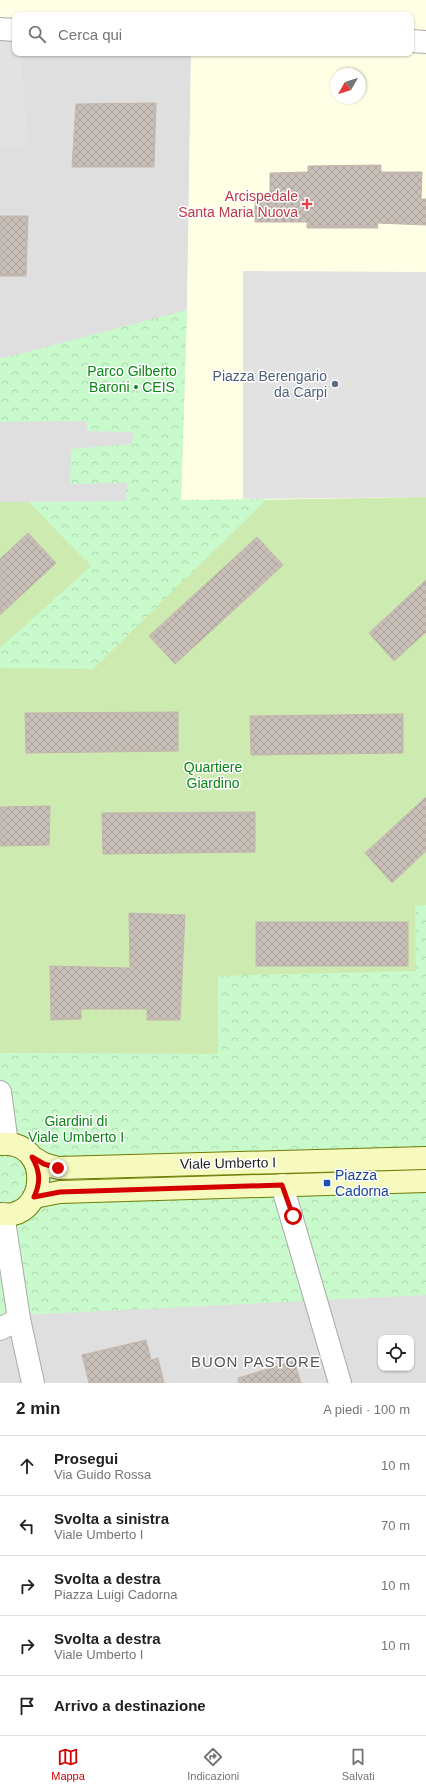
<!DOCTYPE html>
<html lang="it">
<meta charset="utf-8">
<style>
:root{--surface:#fff;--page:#f2f2f2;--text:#202124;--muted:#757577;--line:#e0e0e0;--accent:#d40000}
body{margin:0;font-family:Helvetica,sans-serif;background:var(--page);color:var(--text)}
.controls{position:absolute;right:12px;bottom:12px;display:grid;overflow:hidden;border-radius:8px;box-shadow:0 1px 3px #0004}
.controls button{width:36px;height:36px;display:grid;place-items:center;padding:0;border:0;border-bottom:1px solid var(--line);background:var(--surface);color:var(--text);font:20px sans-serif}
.compass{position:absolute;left:330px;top:68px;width:36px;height:36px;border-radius:50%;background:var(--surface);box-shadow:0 1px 3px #0004;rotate:231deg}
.stop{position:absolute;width:12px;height:12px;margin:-9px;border:3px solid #d40000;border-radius:50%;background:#fff}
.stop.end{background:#d40000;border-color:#fff;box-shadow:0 1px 4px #0008}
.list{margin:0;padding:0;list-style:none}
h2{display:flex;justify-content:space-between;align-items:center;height:52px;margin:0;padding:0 16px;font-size:17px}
h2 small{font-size:13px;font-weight:400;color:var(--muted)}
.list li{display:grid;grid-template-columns:26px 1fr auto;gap:12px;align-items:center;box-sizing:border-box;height:60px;padding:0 16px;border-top:1px solid var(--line)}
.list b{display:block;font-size:15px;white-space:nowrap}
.list p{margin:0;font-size:13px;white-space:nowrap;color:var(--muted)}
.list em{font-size:13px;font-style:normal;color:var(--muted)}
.icon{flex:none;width:22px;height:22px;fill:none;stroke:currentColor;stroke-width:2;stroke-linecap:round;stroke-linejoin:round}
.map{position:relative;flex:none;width:426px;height:1383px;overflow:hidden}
.search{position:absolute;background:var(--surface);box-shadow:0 1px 3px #0004;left:12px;right:12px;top:12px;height:44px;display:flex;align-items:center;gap:10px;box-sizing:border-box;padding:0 14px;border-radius:8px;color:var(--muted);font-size:15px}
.sheet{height:352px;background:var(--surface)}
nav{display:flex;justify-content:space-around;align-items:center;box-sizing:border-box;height:56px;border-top:1px solid var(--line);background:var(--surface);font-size:11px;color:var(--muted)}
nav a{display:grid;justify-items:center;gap:2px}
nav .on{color:var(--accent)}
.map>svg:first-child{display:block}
</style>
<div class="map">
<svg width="426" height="1383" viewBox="0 0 426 1383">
<defs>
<pattern id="park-crowns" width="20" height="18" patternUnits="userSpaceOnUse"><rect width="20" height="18" fill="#c8facc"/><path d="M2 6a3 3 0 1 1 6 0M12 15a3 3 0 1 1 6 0" fill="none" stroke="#acd6af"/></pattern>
<pattern id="building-cross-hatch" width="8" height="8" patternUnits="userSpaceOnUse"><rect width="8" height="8" fill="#c7bfb8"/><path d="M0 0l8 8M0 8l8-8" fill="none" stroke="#aba49e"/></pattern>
</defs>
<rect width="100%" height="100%" fill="#f2efe9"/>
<!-- residential -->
<path fill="#e0dfdf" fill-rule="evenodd" d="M0,21L15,53H191L187,310L181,502L426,497V1383H0ZM381,1338H411V1368H381Z"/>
<!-- education -->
<path fill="#ffffe5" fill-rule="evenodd" d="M0,0H426V497L181,502L187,310L191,53H411V15H15V22L0,21ZM336,74H360V98H336Z"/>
<!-- grass -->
<polygon fill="#cdebb0" points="426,497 426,1049 218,1054 0,1053 0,502 127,502"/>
<!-- park -->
<g fill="url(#park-crowns)">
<polygon points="187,310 181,500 267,499 93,669 0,668 0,648 91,566 29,502 126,501 127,483 70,484 71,449 132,444 133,432 88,431 86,421 0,422 0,359"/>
<polygon points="415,905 426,905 426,1295 0,1316 0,1053 218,1054 218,976 416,971"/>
</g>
<!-- parking -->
<g fill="#e2e2e2">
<polygon points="15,39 15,53 21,53 28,146 0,146 0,40"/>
<polygon points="243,271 426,272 426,497 243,499"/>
</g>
<!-- building -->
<g fill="url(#building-cross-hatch)" stroke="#c4b6ab">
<polygon points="156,103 154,167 72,167 76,104"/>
<polygon points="381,165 381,172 422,172 421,199 426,199 426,225 377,223 378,228 307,228 307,222 255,222 255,201 270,201 270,173 308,172 308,166"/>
<polygon points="0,216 28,216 26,276 0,276"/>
<polygon points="28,533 56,563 0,615 0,559"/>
<polygon points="257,537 283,565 175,664 149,636"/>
<polygon points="426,580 426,632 394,661 369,633"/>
<polygon points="178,712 178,751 26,753 25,713"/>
<polygon points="403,714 403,753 251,755 250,716"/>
<polygon points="426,797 426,851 392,883 365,853"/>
<polygon points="50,806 49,845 0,846 0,807"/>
<polygon points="255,812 255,852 103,854 102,813"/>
<polygon points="129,913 185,915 180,1020 147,1020 147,1009 81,1009 81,1019 51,1020 50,966 130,968"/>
<rect x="256" y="922" width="152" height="44"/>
<polygon points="146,1340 151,1360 158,1358 164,1383 89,1383 82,1355"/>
<polygon points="294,1361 301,1383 239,1383 238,1378"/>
</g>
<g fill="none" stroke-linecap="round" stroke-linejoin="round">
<!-- minor casing -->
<g stroke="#a9a9a9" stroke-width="24">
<g id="minor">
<polyline points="0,29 15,30"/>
<polyline points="411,41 426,42"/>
<polyline points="0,1092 7,1144"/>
<polyline points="282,1185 340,1383"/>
<polyline points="3,1214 19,1319 33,1383"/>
<polyline points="0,1329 19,1319"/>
</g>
</g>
<!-- secondary casing -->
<g stroke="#707d05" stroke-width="24">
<g id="secondary">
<path d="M0,1144C54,1139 48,1222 0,1214"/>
<polyline points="32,1157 44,1164 58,1168 426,1158"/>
<polyline points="34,1197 60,1192 426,1181"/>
</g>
</g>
<!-- minor -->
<use href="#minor" stroke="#fff" stroke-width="22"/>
<!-- secondary -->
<use href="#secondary" stroke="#f7fabf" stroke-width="22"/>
</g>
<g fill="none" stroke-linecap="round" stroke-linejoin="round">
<!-- route -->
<path stroke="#d40000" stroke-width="5" d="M58,1168L44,1164L32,1157C40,1171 41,1182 34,1197L60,1192L282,1185L293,1216"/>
</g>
<!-- markers -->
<path fill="#e0444e" stroke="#fff" stroke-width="1.5" d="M305 198h4v4h4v4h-4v4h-4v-4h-4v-4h4z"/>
<circle fill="#5c6f8a" stroke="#fff" stroke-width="1.5" cx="335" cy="384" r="4"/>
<rect fill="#1a4fb4" stroke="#fff" stroke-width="1.5" x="323" y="1179" width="8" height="8" rx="2"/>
<g text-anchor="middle" stroke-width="3" stroke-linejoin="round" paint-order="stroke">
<!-- health labels -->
<g font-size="14" fill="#be3a42" stroke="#fff" text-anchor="end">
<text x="298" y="201">Arcispedale<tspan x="298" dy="16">Santa Maria Nuova</tspan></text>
</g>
<!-- park labels -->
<g font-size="14" fill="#0c8416" stroke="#fff">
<text x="132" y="376">Parco Gilberto<tspan x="132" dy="16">Baroni • CEIS</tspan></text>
<text x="213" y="772">Quartiere<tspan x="213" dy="16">Giardino</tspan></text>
<text x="76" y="1126">Giardini di<tspan x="76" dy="16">Viale Umberto I</tspan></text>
</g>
<!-- service labels -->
<g font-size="14" fill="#4e5e75" stroke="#fff" text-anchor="end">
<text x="327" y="381">Piazza Berengario<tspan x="327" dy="16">da Carpi</tspan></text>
</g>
<!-- street labels -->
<g font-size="14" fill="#222" stroke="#fff">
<text transform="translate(228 1163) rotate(-1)" y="5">Viale Umberto I</text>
</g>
<!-- transit labels -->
<g font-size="14" fill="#164399" stroke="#fff" text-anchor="start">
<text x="335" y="1180">Piazza<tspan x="335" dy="16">Cadorna</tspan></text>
</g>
<!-- neighbourhood labels -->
<g font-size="15" letter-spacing="1" fill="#555" stroke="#fff">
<text x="256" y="1367">BUON PASTORE</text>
</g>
</g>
</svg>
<div class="controls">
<button><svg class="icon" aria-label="locate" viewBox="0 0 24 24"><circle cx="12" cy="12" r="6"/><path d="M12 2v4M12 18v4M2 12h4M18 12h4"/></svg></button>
</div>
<svg class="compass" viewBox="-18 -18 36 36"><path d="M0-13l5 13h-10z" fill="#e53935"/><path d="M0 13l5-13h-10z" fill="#757577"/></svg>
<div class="stop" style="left:293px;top:1216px"></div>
<div class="stop end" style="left:58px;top:1168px"></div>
<div class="search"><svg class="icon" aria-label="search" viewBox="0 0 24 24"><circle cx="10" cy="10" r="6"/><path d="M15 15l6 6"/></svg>Cerca qui</div>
</div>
<section class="sheet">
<h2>2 min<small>A piedi · 100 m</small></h2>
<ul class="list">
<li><svg class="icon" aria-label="ahead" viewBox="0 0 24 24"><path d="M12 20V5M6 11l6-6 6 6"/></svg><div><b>Prosegui</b><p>Via Guido Rossa</p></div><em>10 m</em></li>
<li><svg class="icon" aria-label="left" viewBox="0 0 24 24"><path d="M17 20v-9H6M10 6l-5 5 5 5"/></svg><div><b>Svolta a sinistra</b><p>Viale Umberto I</p></div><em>70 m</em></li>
<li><svg class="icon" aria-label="right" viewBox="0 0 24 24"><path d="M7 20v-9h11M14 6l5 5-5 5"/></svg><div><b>Svolta a destra</b><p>Piazza Luigi Cadorna</p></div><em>10 m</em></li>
<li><svg class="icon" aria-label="right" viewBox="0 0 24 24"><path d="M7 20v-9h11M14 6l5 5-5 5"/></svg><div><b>Svolta a destra</b><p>Viale Umberto I</p></div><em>10 m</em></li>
<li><svg class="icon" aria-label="arrive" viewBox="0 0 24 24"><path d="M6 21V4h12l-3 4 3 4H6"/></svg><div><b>Arrivo a destinazione</b></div></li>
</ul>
</section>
<nav>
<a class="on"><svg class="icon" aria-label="map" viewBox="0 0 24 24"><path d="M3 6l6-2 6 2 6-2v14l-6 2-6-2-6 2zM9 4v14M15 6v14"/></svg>Mappa</a>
<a><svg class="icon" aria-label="directions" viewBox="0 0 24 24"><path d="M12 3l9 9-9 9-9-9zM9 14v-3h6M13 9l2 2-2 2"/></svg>Indicazioni</a>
<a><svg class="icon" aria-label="saved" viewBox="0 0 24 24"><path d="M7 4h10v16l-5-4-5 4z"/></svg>Salvati</a>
</nav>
